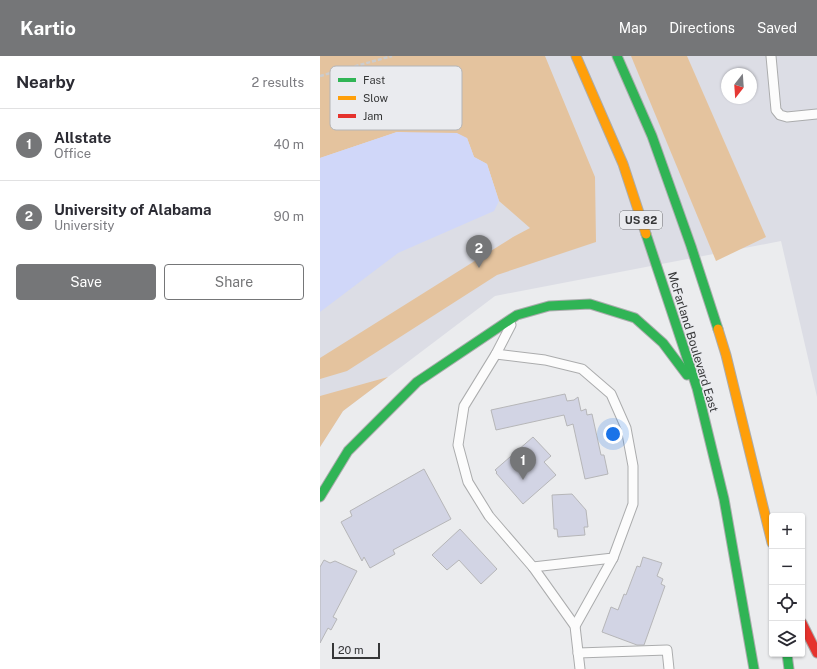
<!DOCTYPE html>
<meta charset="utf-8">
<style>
:root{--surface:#fff;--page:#f7f7f7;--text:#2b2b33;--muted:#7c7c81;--line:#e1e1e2;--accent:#757678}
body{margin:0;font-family:"Public Sans",sans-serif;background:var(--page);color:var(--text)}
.controls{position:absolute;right:12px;bottom:12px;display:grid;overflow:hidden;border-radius:4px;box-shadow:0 1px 3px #0004}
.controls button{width:36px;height:36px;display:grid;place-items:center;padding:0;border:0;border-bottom:1px solid var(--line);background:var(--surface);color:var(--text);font:20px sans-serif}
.compass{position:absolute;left:401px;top:12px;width:36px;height:36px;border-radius:50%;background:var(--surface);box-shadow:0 1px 3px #0004;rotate:197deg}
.scale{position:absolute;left:12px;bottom:10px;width:48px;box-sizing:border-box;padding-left:4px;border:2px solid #363738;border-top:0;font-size:11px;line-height:14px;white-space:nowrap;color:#363738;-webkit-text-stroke:3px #eaebef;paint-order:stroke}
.you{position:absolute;left:293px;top:378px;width:14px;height:14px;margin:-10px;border:3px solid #fff;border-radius:50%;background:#1a73e8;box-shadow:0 0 0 6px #1a73e833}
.badge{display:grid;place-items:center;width:26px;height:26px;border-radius:50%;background:var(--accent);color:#fff;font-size:13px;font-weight:700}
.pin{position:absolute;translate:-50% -33px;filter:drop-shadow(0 1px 2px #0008)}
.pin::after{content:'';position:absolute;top:21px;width:14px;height:12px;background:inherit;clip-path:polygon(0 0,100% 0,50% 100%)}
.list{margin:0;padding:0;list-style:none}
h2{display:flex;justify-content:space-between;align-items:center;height:52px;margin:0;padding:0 16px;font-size:17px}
h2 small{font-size:13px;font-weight:400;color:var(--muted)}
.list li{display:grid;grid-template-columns:26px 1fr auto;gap:12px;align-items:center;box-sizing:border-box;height:72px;padding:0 16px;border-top:1px solid var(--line)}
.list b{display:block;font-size:15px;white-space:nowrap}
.list p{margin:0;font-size:13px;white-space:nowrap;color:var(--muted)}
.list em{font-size:13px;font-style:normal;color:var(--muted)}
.actions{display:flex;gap:8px;padding:12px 16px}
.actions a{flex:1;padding:9px 0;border:1px solid var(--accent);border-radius:4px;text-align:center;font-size:14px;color:var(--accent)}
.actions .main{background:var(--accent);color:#fff}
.icon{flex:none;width:22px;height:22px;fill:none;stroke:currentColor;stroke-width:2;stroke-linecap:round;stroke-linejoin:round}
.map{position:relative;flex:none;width:497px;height:613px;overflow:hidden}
header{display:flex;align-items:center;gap:24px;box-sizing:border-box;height:56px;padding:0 20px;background:var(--accent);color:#fff}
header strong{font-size:19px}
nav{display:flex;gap:22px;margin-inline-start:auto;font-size:14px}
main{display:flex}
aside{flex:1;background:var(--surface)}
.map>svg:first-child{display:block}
</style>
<header>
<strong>Kartio</strong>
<nav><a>Map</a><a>Directions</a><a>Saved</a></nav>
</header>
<main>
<aside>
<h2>Nearby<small>2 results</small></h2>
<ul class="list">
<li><span class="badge">1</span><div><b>Allstate</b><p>Office</p></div><em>40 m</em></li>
<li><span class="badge">2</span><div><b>University of Alabama</b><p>University</p></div><em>90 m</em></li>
</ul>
<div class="actions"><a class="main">Save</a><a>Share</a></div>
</aside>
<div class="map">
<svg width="497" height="613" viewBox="0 0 497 613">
<rect width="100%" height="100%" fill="#ebecee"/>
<!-- built -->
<path fill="#dcdde5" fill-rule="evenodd" d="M0,0H497V341L461,185L175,240L23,355L0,391ZM407,18H431V42H407Z"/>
<!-- forest -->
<g fill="#e4c39e">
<polygon points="0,0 225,0 275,121 276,186 177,219 27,315 0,323 0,302 193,181 210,172 179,145 167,108 154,101 147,82 77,76 0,102"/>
<polygon points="311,0 367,0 446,181 396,205"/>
<polygon points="68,321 23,355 0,391 0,340"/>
</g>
<!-- water -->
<polygon fill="#d0d7f9" points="77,76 137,77 147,82 154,101 167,108 179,145 174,155 78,197 0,256 0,102"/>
<!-- building -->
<g fill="#d2d4e4" stroke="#b6b6b8">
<polygon points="245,338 247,345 254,344 258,341 261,355 266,353 267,359 272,358 281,399 284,399 288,418 265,423 253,368 247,370 244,359 176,374 171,354"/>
<polygon points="213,381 231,400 224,406 236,419 203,448 176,417 177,416 175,414"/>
<polygon points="104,413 131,463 73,494 75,498 50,512 44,501 42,505 21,466 32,460 30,455"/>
<polygon points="252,438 266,454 268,471 264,471 265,479 238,481 237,473 234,473 232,439"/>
<polygon points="140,473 177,513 161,528 139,504 127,514 112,499"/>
<polygon points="323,501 342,507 337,520 343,523 341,528 345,530 324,589 317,589 282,576 291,551 298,554 304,538 306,539 317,510 320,511"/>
<polygon points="4,504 10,507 15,505 37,515 13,561 17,563 11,574 8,572 0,587 0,511"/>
</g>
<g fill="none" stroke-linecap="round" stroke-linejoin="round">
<!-- lane casing -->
<g stroke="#abacad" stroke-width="11">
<g id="lane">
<polyline points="451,0 456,54 460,59 467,61 497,58"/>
<polyline points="191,269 176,298 144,350 138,389 148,426 169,460 213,511 255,570 260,613"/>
<polyline points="176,298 225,304 262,313 291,338 306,372 313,410 313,448 293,502 213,511"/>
<polyline points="255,570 293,502"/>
<polyline points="258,597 347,594 349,613"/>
</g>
</g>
<!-- fast casing -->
<g stroke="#abacad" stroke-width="11">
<g id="fast">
<polyline points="297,0 332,80 371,190 398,273"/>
<polyline points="326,178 377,332 404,443 434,613"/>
<polyline points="0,441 28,395 97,326 197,259 229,250 270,248 315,262 343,287 367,319"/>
<polyline points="467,598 469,613"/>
</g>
</g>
<!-- slow casing -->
<g stroke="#abacad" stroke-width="11">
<g id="slow">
<polyline points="256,0 303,108 326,178"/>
<polyline points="398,273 406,299 452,487"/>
</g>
</g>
<!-- jam casing -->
<g stroke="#abacad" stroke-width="11">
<polyline id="jam" points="482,567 497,597"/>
</g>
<!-- path -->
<polyline stroke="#cccccd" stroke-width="2.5" stroke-dasharray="4 2" stroke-linecap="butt" points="0,20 72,0"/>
<!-- lane -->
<use href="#lane" stroke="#fcfcfc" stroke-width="9"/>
<!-- fast -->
<use href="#fast" stroke="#30b455" stroke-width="9"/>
<!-- slow -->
<use href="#slow" stroke="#ff9f0a" stroke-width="9"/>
<!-- jam -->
<use href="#jam" stroke="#e5322d" stroke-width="9"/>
</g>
<g text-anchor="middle" stroke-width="3" stroke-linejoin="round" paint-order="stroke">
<!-- shield labels -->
<rect fill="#eaebef" stroke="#6c6d6f" stroke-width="1" x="300" y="155" width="42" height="18" rx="3"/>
<g font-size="11" font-weight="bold" fill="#363738">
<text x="321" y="168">US 82</text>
</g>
<!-- street labels -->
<g font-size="12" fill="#363738" stroke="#eaebef">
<text transform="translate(373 286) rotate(73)" y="4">McFarland Boulevard East</text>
</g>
</g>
<!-- legend -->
<rect x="10" y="10" width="132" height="64" rx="6" fill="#eaebef" stroke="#b4b5b8" stroke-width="1"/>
<rect x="18" y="22" width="18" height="4" fill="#30b455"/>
<rect x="18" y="40" width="18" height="4" fill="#ff9f0a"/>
<rect x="18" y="58" width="18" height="4" fill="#e5322d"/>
<g font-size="11" fill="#363738">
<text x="43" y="28">Fast</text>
<text x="43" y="46">Slow</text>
<text x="43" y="64">Jam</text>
</g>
</svg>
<div class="controls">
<button>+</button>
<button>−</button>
<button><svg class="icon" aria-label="locate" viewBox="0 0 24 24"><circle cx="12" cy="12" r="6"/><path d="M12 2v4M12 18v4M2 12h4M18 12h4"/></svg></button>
<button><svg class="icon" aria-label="layers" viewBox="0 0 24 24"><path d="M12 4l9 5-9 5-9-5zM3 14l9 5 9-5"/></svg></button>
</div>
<svg class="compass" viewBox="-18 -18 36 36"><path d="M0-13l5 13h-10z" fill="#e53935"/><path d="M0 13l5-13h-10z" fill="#7c7c81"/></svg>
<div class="scale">20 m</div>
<div class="you"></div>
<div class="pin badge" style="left:203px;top:424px">1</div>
<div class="pin badge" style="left:159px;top:212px">2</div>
</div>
</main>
